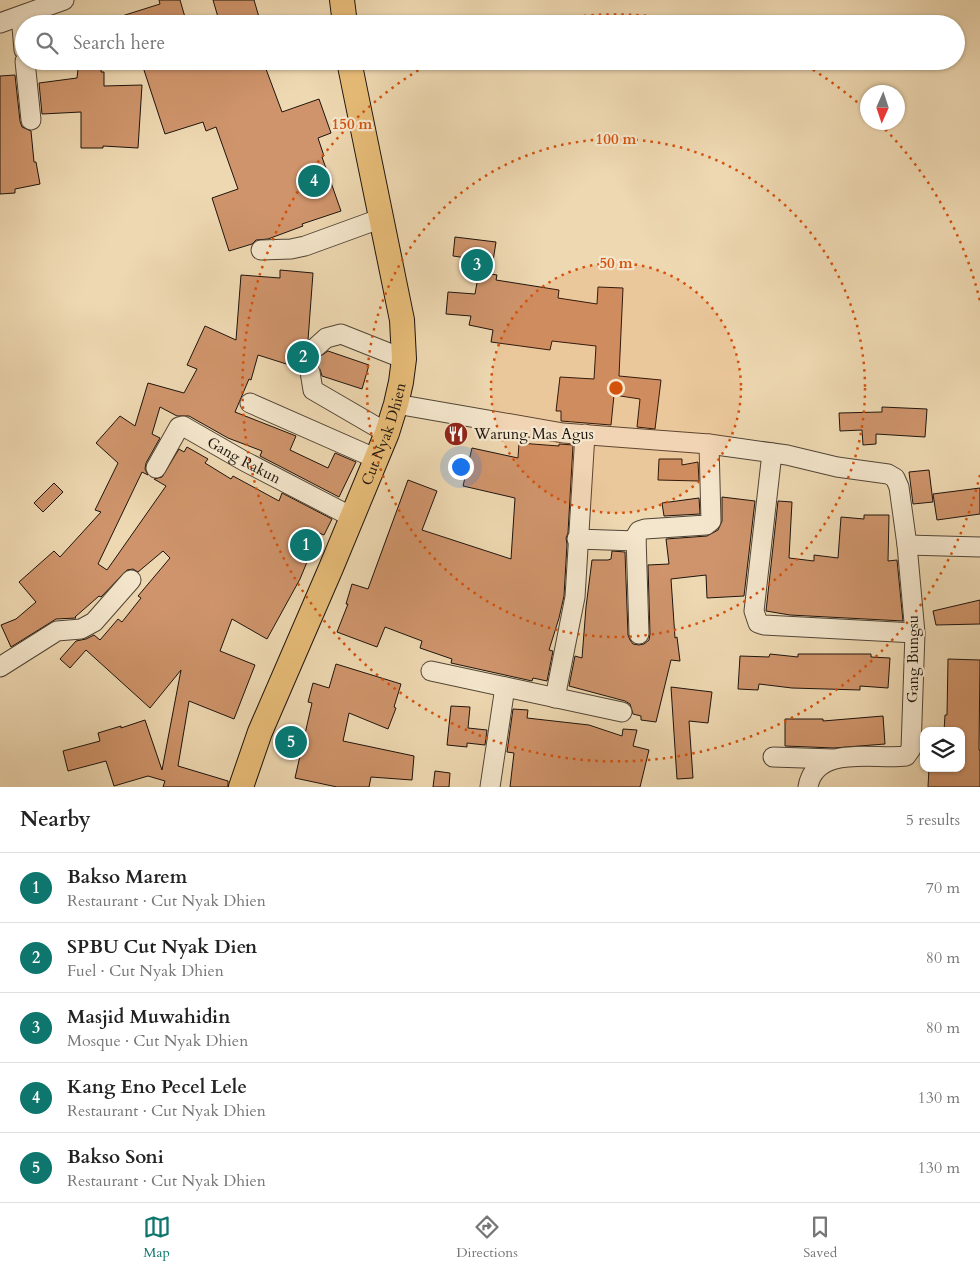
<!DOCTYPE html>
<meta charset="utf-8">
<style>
:root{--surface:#fff;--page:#f6f6f6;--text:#222;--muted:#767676;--line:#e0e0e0;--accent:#0f766e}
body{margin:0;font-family:Cardo,serif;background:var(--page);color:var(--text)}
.controls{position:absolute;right:15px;bottom:15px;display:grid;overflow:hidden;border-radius:10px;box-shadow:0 1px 4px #0004}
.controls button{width:45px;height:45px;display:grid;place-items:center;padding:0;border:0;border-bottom:1px solid var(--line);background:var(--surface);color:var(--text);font:25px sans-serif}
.compass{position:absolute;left:860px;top:85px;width:45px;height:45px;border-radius:50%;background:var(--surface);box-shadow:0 1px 4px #0004;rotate:183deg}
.you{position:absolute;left:460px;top:466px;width:18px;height:18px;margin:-12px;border:4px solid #fff;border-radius:50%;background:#1a73e8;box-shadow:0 0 0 8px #1a73e833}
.badge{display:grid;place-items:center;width:32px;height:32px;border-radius:50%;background:var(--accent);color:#fff;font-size:16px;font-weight:700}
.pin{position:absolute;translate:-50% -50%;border:2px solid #fff;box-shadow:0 1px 5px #0006}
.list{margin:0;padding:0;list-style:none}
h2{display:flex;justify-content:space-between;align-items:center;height:65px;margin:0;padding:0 20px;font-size:21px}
h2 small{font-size:16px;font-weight:400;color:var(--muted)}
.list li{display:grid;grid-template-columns:32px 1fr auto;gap:15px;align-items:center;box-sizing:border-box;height:70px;padding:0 20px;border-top:1px solid var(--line)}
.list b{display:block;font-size:19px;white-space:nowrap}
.list p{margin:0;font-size:16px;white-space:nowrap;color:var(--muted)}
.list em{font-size:16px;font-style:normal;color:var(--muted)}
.icon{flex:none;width:28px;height:28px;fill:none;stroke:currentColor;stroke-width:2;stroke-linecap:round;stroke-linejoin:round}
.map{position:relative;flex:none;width:980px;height:787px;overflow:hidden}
.search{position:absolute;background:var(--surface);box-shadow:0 1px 4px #0004;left:15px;right:15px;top:15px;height:55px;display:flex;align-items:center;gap:12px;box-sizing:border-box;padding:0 18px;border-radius:28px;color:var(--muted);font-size:19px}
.sheet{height:415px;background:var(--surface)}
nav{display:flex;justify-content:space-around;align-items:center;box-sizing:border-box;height:70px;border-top:1px solid var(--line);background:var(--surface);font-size:14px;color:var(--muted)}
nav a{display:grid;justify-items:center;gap:2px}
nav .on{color:var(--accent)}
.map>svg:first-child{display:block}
</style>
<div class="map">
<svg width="980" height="787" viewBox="0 0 980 787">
<rect width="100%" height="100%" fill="#eed8b1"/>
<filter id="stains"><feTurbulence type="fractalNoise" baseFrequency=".004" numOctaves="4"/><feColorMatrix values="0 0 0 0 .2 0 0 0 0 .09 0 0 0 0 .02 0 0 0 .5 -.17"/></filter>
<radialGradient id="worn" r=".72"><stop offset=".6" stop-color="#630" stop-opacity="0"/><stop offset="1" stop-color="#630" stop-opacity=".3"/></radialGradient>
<!-- building -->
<g fill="#cf946b" stroke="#1d140d">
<polygon points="159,0 180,0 187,24 106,24 106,21 160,4"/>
<polygon points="213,0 254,0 261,24 220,24"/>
<polygon points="79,61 102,61 101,72 104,72 104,86 142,85 138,148 103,146 103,148 81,148 81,112 42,114 39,83 77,78"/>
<polygon points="141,61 263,61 282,112 319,99 331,133 318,138 324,156 322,157 341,211 302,224 303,226 268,239 256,240 252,244 229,251 212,198 238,189 216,127 206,131 203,122 165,134"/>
<polygon points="15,75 20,121 22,127 31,131 34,162 36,162 40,184 15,189 15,193 0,194 0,76"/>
<polygon points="455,237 496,242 491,274 497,275 496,280 559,290 558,298 597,304 598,287 623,288 619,376 661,380 655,429 637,427 640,399 614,395 611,425 561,421 561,411 556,411 560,377 594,379 596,346 552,341 550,350 491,342 493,330 469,325 471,316 446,314 448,292 475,294 481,260 453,256"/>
<polygon points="280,270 313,273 308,340 305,344 305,350 308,355 313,358 318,358 328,351 369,365 362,389 322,376 319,365 313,361 309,361 303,363 299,368 258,355 251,380 249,379 235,412 296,436 290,450 328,468 335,453 356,462 339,497 260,456 262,451 228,438 189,416 177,416 160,407 152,434 160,438 146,463 145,469 148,475 142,472 98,564 107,570 166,486 154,479 162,477 179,449 184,452 187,447 208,459 205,463 231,479 233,476 279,501 282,493 332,519 324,535 319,533 300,579 267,639 232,619 220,651 255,665 234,719 189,701 178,766 228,781 228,787 163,787 165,781 148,776 114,786 106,761 68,771 63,751 100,741 98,733 121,726 121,728 145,720 162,770 181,670 150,708 86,650 70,668 60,659 76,641 86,639 94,635 100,640 118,619 122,622 141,598 138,596 170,558 163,551 138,572 133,569 127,570 101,597 99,596 75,617 76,618 56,619 11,647 1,625 16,619 36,602 19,582 54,551 60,557 101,512 95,510 118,463 96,443 120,416 135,426 148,383 184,393 197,369 187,365 205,326 236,340 241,275 280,278"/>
<polygon points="882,407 927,409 925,437 876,434 876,444 863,445 862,430 840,431 839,413 882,412"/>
<polygon points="519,443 559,446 559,444 573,445 568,533 566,538 567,544 564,596 559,618 549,650 553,651 547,681 533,678 532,681 451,663 452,659 420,648 422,641 385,627 377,647 337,632 348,604 346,604 352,584 368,589 408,480 437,491 422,530 511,559 515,498 463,486 472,448 518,458"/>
<polygon points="659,459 682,459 682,465 698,462 699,481 658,480"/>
<polygon points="929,470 933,502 913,504 909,472"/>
<polygon points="54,483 63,492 43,512 34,503"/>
<polygon points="980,488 980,514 937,520 933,494"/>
<polygon points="722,497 755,501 744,596 707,598 706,575 671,579 675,638 677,637 680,661 671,660 656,722 641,720 641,716 633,714 630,704 625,701 569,686 575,656 582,658 586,607 592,560 608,560 611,559 612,551 625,552 628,635 630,640 633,644 639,645 644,644 649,640 650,634 648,565 669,564 666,539 707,536 718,530 722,521"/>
<polygon points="699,498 700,514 664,516 662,503"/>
<polygon points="778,501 792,502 789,558 814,561 814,555 838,558 841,517 864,519 864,515 889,515 888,561 897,560 903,621 790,615 766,611"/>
<polygon points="980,600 980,624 936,625 933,611"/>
<polygon points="770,654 798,657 798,654 871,654 871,657 890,658 888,688 860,686 860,690 792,688 759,684 758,690 738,689 740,656 769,657"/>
<polygon points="948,659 980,660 979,750 980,750 980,787 928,787 929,768 961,768 961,731 944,731 945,715 947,715"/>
<polygon points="336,664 401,684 394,707 396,708 388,729 349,713 343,741 414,756 412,780 371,777 369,787 337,787 295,778 312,703 308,702 313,683 329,688"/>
<polygon points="671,687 712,692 708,723 689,721 693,778 677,779"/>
<polygon points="451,706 470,707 468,728 487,730 485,745 467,743 467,747 447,745"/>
<polygon points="513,709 528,710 527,718 589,725 622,736 623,729 637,730 633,746 649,750 640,787 510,787 514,753 507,752"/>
<polygon points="883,716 885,744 834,748 785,746 785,719 823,719 823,721"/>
<polygon points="435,771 450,773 449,787 433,787"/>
</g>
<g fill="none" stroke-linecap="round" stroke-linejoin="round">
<!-- minor-tunnel -->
<polyline stroke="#c4b190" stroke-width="19" stroke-dasharray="19 9" stroke-linecap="butt" points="310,372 316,347"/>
<!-- minor casing -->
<g stroke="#514536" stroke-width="21">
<g id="minor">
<polyline points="21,16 24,50"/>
<polyline points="0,23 64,0"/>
<polyline points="25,61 31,120"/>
<polyline points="261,250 291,249 305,246 382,218"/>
<polyline points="316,347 326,338 341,334 404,359"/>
<polyline points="310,372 313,390 387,433"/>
<polyline points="250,403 377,459"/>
<path d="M396,404L563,433L709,444L787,455L837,467L888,474L895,478L899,487L907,545L915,633L911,749L906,756C875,760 815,744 808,787"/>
<polyline points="772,453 754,611 758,623 764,625 915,633"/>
<path id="s1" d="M156,468L179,427L183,426L244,461L352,517"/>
<polyline points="577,539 636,541"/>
<polyline points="907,545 980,547"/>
<polyline points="639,634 636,536 639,531 645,529 706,525 711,521 709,444"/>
<polyline points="0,667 57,631 81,629 94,622 131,580"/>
<polyline points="431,671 622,712"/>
<polyline points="555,698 575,597 585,434"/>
<polyline points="773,757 833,759"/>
<polyline points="490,787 505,687"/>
</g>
</g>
<!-- major casing -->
<g stroke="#1d140d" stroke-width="26">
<g id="major">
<polyline points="342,0 345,24"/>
<path id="s2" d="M241,787L260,732L331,568L387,433L396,404L401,382L404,359L402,320L349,61"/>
</g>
</g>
<!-- minor -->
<use href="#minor" stroke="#f4e6cc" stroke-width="19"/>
<!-- major -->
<use href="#major" stroke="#e7bc78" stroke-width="24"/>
</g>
<!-- distance rings -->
<circle cx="616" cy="388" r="125" fill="#d4520c" fill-opacity=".12"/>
<g fill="none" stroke="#d4520c" stroke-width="2.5" stroke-dasharray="2.5 5">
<circle cx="616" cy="388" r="125"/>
<circle cx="616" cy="388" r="249"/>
<path d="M980 475A374 374 0 1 1 432 62M532 24A374 374 0 0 1 700 24M800 62A374 374 0 0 1 866 110M880 124A374 374 0 0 1 980 301"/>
</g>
<!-- icons -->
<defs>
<g id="restaurant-disc" transform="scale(1.25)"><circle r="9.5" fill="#8f2418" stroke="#f4e6cc"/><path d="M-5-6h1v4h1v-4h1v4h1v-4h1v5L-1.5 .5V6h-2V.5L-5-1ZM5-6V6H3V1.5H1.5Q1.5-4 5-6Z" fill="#fff"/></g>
</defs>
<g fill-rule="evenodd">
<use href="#restaurant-disc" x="456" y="434"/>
</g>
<g text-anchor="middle" stroke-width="4.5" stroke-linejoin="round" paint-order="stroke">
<!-- street labels -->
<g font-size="15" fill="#1d140d" stroke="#f4e6cc">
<text dy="5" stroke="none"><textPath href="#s2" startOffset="381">Cut Nyak Dhien</textPath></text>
<text dy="5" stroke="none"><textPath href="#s1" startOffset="121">Gang Rakun</textPath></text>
<text transform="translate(913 659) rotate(-90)" y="5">Gang Bungsu</text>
</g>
<!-- poi labels -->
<g font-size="15" fill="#1d140d" stroke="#f4e6cc" text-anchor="start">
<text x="474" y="439">Warung Mas Agus</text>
</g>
</g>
<circle cx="616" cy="388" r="8" fill="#d4520c" stroke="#f4e6cc" stroke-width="2.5"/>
<g font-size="15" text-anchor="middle" font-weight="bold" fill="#d4520c" stroke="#f4e6cc" stroke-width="4.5" stroke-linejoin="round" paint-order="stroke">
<text x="352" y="129">150 m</text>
<text x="616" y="144">100 m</text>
<text x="616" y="268">50 m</text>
</g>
<rect width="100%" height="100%" filter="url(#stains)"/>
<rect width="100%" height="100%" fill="url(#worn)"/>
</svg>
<div class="controls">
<button><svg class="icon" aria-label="layers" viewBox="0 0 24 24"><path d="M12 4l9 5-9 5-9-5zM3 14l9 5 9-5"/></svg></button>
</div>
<svg class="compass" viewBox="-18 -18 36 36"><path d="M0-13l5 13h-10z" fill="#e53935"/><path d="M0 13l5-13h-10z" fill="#767676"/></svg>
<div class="you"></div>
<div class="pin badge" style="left:306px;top:545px">1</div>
<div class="pin badge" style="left:303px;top:357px">2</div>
<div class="pin badge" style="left:477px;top:265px">3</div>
<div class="pin badge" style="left:314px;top:181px">4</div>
<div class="pin badge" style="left:291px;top:742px">5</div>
<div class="search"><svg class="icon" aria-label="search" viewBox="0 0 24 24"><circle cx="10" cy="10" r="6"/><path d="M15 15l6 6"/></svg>Search here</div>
</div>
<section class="sheet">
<h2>Nearby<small>5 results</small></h2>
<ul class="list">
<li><span class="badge">1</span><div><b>Bakso Marem</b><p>Restaurant · Cut Nyak Dhien</p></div><em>70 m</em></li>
<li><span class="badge">2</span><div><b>SPBU Cut Nyak Dien</b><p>Fuel · Cut Nyak Dhien</p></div><em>80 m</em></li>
<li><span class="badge">3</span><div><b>Masjid Muwahidin</b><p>Mosque · Cut Nyak Dhien</p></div><em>80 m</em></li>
<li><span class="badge">4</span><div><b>Kang Eno Pecel Lele</b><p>Restaurant · Cut Nyak Dhien</p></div><em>130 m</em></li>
<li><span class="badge">5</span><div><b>Bakso Soni</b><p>Restaurant · Cut Nyak Dhien</p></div><em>130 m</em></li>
</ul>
</section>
<nav>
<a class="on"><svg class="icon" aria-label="map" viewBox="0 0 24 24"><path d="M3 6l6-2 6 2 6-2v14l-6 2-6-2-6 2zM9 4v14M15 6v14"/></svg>Map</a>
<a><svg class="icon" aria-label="directions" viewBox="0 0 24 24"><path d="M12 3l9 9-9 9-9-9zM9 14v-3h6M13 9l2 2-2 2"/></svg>Directions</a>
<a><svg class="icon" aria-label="saved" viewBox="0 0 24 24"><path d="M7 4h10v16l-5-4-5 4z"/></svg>Saved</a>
</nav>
